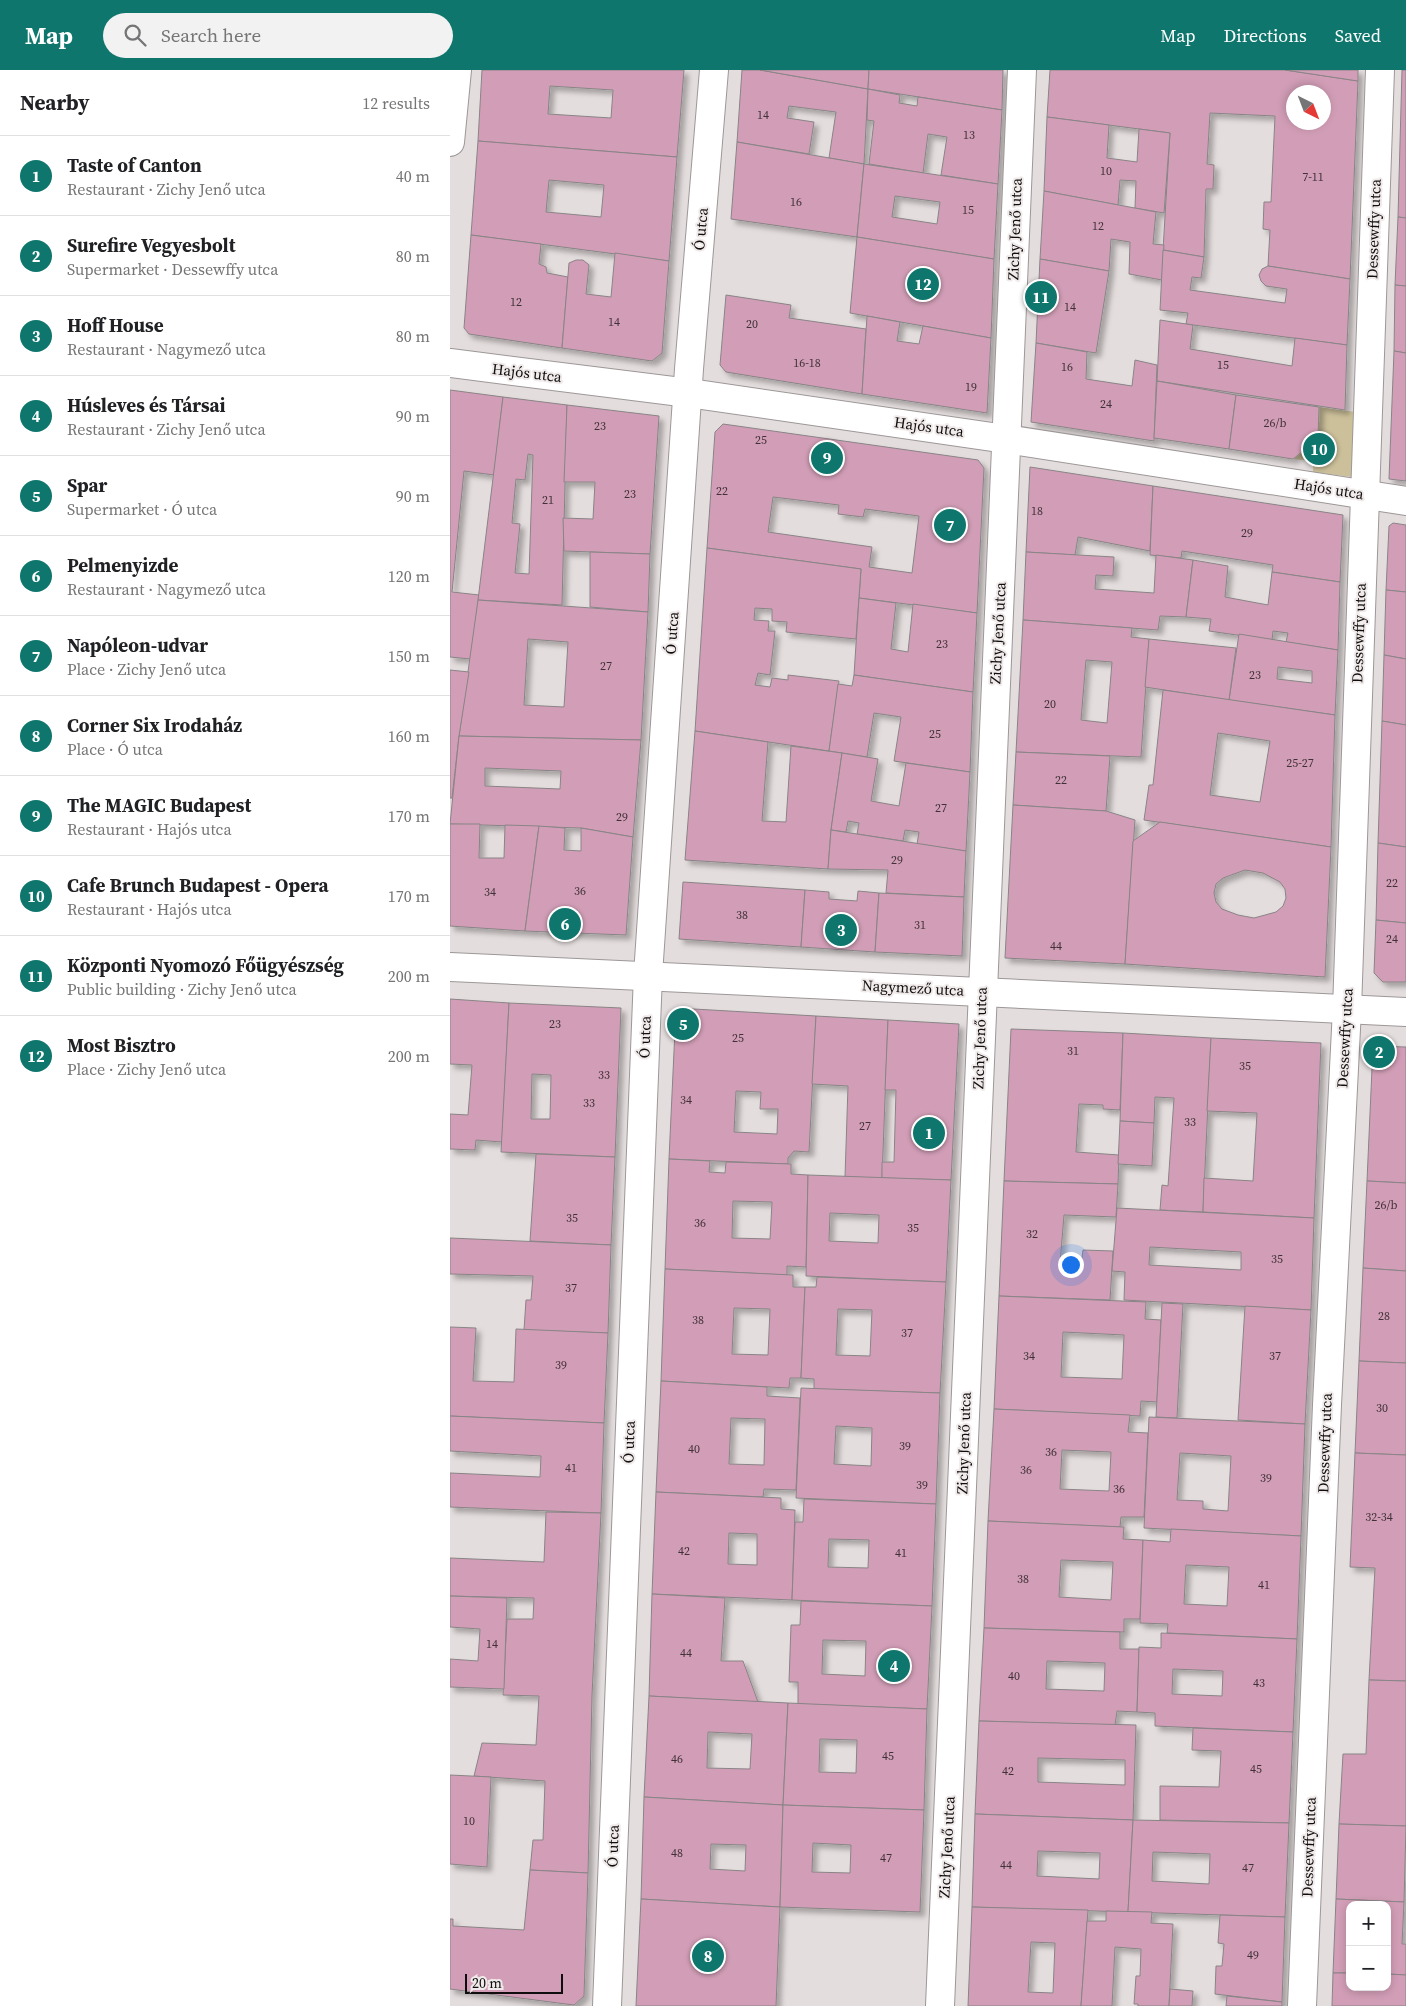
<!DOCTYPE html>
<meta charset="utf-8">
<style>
:root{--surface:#fff;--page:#f2f2f2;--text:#202124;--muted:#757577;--line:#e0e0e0;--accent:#0f766e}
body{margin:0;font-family:"Source Serif 4",serif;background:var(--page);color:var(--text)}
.controls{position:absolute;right:15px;bottom:15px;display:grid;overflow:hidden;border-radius:10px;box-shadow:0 2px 8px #0003}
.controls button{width:45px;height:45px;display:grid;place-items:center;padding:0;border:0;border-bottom:1px solid var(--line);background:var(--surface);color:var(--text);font:25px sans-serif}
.compass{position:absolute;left:836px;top:15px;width:45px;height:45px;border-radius:50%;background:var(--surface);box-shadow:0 2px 8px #0003;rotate:138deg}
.scale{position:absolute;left:15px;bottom:12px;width:98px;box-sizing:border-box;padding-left:5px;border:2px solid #0f0d0d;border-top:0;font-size:14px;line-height:18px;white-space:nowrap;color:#0f0d0d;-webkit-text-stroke:4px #f1eaea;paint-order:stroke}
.you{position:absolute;left:620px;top:1194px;width:18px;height:18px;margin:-12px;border:4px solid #fff;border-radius:50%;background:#1a73e8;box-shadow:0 0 0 8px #1a73e833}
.badge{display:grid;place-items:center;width:32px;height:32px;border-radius:50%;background:var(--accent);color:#fff;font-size:16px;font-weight:700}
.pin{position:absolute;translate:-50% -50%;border:2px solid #fff;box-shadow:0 1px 5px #0006}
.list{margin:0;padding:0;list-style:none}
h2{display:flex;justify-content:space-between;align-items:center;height:65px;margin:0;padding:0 20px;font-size:21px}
h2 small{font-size:16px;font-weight:400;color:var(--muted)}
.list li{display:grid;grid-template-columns:32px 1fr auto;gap:15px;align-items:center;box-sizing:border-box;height:80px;padding:0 20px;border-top:1px solid var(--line)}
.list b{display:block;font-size:19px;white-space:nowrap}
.list p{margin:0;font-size:16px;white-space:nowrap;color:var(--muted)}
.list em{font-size:16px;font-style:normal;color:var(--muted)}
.icon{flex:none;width:28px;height:28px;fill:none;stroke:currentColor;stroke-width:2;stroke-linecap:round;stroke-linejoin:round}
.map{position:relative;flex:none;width:956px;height:1936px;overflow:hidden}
header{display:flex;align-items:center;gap:30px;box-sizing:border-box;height:70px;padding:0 25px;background:var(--accent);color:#fff}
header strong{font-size:24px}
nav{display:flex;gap:28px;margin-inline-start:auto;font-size:18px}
.search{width:350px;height:45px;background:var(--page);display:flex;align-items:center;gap:12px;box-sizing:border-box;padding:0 18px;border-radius:28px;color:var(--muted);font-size:19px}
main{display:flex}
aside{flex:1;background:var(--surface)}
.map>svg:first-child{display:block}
</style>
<header>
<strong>Map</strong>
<div class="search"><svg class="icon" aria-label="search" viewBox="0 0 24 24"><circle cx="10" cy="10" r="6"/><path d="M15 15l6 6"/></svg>Search here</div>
<nav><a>Map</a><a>Directions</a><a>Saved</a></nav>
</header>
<main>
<aside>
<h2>Nearby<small>12 results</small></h2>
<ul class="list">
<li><span class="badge">1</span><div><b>Taste of Canton</b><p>Restaurant · Zichy Jenő utca</p></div><em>40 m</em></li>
<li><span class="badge">2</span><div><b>Surefire Vegyesbolt</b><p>Supermarket · Dessewffy utca</p></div><em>80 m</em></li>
<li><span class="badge">3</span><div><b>Hoff House</b><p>Restaurant · Nagymező utca</p></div><em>80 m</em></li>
<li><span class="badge">4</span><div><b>Húsleves és Társai</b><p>Restaurant · Zichy Jenő utca</p></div><em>90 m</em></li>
<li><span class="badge">5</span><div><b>Spar</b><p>Supermarket · Ó utca</p></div><em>90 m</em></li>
<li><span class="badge">6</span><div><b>Pelmenyizde</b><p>Restaurant · Nagymező utca</p></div><em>120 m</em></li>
<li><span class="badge">7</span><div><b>Napóleon-udvar</b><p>Place · Zichy Jenő utca</p></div><em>150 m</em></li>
<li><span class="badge">8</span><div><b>Corner Six Irodaház</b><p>Place · Ó utca</p></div><em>160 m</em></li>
<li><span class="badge">9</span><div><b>The MAGIC Budapest</b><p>Restaurant · Hajós utca</p></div><em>170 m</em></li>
<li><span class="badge">10</span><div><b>Cafe Brunch Budapest - Opera</b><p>Restaurant · Hajós utca</p></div><em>170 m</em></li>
<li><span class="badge">11</span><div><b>Központi Nyomozó Főügyészség</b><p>Public building · Zichy Jenő utca</p></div><em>200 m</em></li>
<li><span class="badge">12</span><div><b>Most Bisztro</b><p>Place · Zichy Jenő utca</p></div><em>200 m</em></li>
</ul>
</aside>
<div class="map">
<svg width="956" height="1936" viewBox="0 0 956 1936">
<defs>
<filter id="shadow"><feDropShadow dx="4.5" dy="4.5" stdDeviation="2.5" flood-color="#0004"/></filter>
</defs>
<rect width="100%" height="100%" fill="#e4dddd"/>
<!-- green -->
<polygon fill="#ccc09a" points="869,337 905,342 902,407 863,402 863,391 843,389 868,369"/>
<!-- building -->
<g fill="#d29eb7" stroke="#898486" fill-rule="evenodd" filter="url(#shadow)">
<path d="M32,0H234L227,87L28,71ZM100,16L163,20L161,48L98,44Z"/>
<polygon points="292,0 310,0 418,19 414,94 379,88 386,42 339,36 337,48 364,52 359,84 287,72"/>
<polygon points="310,0 419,0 418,19"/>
<polygon points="419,0 553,0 552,40 418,19"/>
<path d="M600,0H835L908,11L900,209L818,196L820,160L813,159L814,132H821L825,46L760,43L757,94L764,95L763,119H756L754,187L713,180L720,63L597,47ZM844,22H874V52H844Z"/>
<polygon points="835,0 908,0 908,11"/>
<polygon points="952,0 956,0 956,148 948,147"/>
<polygon points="418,19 450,25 449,33 467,36 468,27 552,40 548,114 491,105 497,67 478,64 473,103 419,94 424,51 417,50"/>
<polygon points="597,47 659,55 657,88 687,92 689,59 720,63 714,143 685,138 686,111 670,110 668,135 594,121"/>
<path d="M28,71L227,87L219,191L21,165ZM99,110L154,115L151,147L96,142Z"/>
<polygon points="287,72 414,94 407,167 281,149"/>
<path d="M414,94L548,114L544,189L407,167ZM445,126L490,132L487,154L442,147Z"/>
<polygon points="594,121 706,142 703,174 714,175 712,210 679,204 680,172 661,169 659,201 590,189"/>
<polygon points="948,147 956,148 956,216 945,215"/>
<polygon points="21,165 91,174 89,194 96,197 97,203 118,207 112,278 19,264 14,258"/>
<polygon points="407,167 544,189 541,268 400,243"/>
<polygon points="713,180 754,187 751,208 742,207 740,220 835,233 837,219 816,216 811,211 809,205 812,199 818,196 900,209 897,275 736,254 738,243 710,240"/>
<polygon points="165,183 219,191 212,283 202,291 112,278 119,193 126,190 133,190 139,195 136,224 161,227"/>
<polygon points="590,189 659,201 646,283 586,273"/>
<polygon points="945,215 956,216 956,283 944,281"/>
<polygon points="276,225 341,235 339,248 416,259 412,324 276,302 270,295"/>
<polygon points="417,246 450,252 447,271 469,274 473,256 541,268 537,343 412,324"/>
<polygon points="710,250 743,255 740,279 842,296 845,268 897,275 895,340 707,311"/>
<polygon points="586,273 637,282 636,309 682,316 685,290 707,295 704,371 581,352"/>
<polygon points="944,281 956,283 956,411 939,409"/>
<polygon points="707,311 786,325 779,379 704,368"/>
<polygon points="0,320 53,327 44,405 14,401 2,522 29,525 21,589 0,587"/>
<polygon points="786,325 869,337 868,369 843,389 779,379"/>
<path d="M53,327L117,335L112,535L28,530ZM78,384L83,385L79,504L65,503L70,454L62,453L66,409L75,410Z"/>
<polygon points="117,335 209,346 200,484 114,481 113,448 143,449 145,412 114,412"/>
<path d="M273,354L528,390L534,398L527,543L409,528L411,499L257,478L265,362ZM323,427L389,435L388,444L413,447L415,439L469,446L462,503L419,497L422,477L318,462Z"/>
<polygon points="580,397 703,416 700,481 628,467 625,485 576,482"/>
<polygon points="703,416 893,445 890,512 822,502 823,495 732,481 731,488 700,485"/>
<polygon points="943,453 956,455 956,522 936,520 939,456"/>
<polygon points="257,478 411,499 406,569 336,562 337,552 322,551 322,539 305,538 304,550 319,551 318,561 325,561 320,605 308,603 305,615 320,617 322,608 338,610 338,605 389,611 379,681 245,661"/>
<polygon points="140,482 200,484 198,542 140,537"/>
<polygon points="576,482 664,487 663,506 646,505 645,519 704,523 706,485 743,490 736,547 710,546 708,560 573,550"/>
<polygon points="743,490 778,496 775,527 818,535 822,502 890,512 888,580 836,572 838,563 823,561 822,570 759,561 761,549 736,547"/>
<polygon points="936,520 956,522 956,589 934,585"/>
<polygon points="409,528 446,533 441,579 458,582 463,534 527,543 523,622 404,605"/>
<path d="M28,530L198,542L191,670L9,666ZM78,569L118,572L114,637L74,635Z"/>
<path d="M573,550L682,558L681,567L699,569L691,687L566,682ZM636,590L662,592L657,653L631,650Z"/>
<path d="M789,564L888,580L885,645L779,630ZM828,597L862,601V613L827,609Z"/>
<polygon points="699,569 786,578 779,630 695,617"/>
<polygon points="934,585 956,589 956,655 932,651"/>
<polygon points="0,600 19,602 9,666 2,728 0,728"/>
<polygon points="404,605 523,622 520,702 444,691 451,647 424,643 417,687 379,681 388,614 402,616"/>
<path d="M713,620L885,645L881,777L694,750L699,715H703ZM768,663L820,671L810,732L760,725Z"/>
<polygon points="932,651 956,655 956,777 928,773"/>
<polygon points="245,661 318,672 312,751 336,752 341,676 392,683 381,760 378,799 235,790"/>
<path d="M9,666L191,670L183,767L131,758L0,754ZM35,698L111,701L110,719L35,716Z"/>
<polygon points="566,682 660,686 656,741 563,735"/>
<polygon points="392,683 428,689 421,731 449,736 456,693 520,702 516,781 467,774 469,762 455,760 453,771 407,764 409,753 398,751 396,762 381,760"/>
<polygon points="563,735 656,741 685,750 675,894 555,888"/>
<path d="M710,752L881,777L875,907L675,894L683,771ZM795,800L813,803L830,812L835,819L836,828L833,836L826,842L804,848L788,845L772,839L766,832L764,823L766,814L773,808Z"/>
<polygon points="0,754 30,754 29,788 54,788 55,755 89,756 75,861 0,856"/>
<polygon points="89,756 115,758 114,780 131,781 131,758 183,767 176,865 75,861"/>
<polygon points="381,760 516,781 514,827 436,823 438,800 378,799"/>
<polygon points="928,773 956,777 956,853 926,850"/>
<polygon points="233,812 355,820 351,877 229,869"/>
<polygon points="355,820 379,822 379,829 407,831 408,821 429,823 425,882 351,877"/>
<polygon points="429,823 514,827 512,886 425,882"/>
<polygon points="926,850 956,853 956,912 933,912 924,903"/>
<polygon points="0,929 59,933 52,1072 26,1070 25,1080 0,1079 0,1044 18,1045 22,995 0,994"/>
<path d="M59,933L171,938L165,1087L51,1082ZM82,1004L101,1005L100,1049H81Z"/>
<path d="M226,938L366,946L359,1082L344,1081L338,1088V1094L219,1089ZM286,1021L311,1022L310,1039H328L327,1064L284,1062Z"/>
<polygon points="366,946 438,950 432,1108 395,1107 398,1016 362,1014"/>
<polygon points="438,950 509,954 501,1110 432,1108 432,1092 444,1092 446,1020 435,1020"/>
<polygon points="561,959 673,963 670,1040 653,1039 653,1035 629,1034 626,1082 669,1085 668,1114 554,1111"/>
<polygon points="673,963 761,968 753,1142 710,1140 712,1115 718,1116 724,1028 705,1027 704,1053 670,1051"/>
<polygon points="761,968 871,973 864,1148 753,1142 754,1108 803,1111 807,1043 757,1041"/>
<polygon points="923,976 956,977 956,1113 917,1111"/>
<polygon points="670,1051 704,1053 702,1096 668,1094"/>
<polygon points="86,1084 165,1087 161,1175 80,1171"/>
<path d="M219,1089L260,1091L259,1102L275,1103L276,1092L341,1094V1104L358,1105L356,1197L337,1196V1205L215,1199ZM283,1131L322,1132L320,1169L282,1168Z"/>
<path d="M358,1105L501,1110L496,1212L356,1206ZM380,1143L429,1145L428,1173L379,1171Z"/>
<polygon points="554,1111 668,1114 666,1147 614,1145 610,1194 631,1195 633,1180 663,1181 660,1230 549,1226"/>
<polygon points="917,1111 956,1113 956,1201 913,1198"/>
<path d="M667,1138L864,1148L861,1240L674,1230L675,1202L662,1201ZM700,1177L791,1182V1200L699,1195Z"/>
<polygon points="0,1168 161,1175 158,1263 74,1260 76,1230 81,1230 83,1206 0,1204"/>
<polygon points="913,1198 956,1201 956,1293 909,1291"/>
<path d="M215,1199L343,1205V1217H355L351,1308H340L339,1318L211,1311ZM284,1238L320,1239L318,1285L282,1284Z"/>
<path d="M367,1207L496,1212L490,1323L364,1319V1309L351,1308L355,1217H366ZM388,1239L422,1240L420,1286L386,1285Z"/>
<path d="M549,1226L696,1232L695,1249L711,1250L707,1332L691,1331L690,1346L544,1339ZM613,1262L674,1265L672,1309L611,1307Z"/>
<polygon points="712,1233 733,1234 727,1348 706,1347"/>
<polygon points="795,1236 861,1240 855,1354 788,1350"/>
<polygon points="0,1257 26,1258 23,1311 64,1312 66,1259 158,1263 154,1353 0,1346"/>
<polygon points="909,1291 956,1293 956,1385 905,1383"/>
<path d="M211,1311L317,1317V1326L350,1328L346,1420L314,1419L313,1427L206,1422ZM281,1348L315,1349L314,1395L279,1394Z"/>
<path d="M351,1318L490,1323L486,1434L346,1428ZM386,1356L422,1358L421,1396L384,1394Z"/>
<path d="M544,1339L680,1345L678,1362L698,1363L694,1447H671L670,1457L538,1451ZM612,1380L661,1382L659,1421L610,1419Z"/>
<polygon points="0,1346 154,1353 151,1443 0,1437 0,1403 90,1407 91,1386 0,1381"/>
<path d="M699,1347L855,1354L851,1466L694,1458ZM730,1383L781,1386L778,1441L753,1439V1431L727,1430Z"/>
<polygon points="905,1383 956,1385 956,1611 919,1610 925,1498 900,1497"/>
<path d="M206,1422L331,1428V1439L345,1440L342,1530L202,1524ZM279,1463L307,1464V1495L278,1494Z"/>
<path d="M354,1429L486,1434L482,1536L342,1530L345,1452H353ZM379,1469L419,1470L418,1498L378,1497Z"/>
<polygon points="96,1442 151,1443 142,1625 138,1803 80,1800 83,1770 93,1770 95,1711 24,1706 32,1673 86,1675 89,1626 53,1625 57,1549 83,1549 84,1528 0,1526 0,1488 94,1492"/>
<path d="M538,1451L674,1457L673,1469L693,1470L690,1549H674V1562L534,1558ZM611,1490L663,1492L661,1530L609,1527Z"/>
<path d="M721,1459L851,1466L847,1569L717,1563L718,1554L690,1553L693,1470L720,1472ZM736,1495L779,1497L777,1536L734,1534Z"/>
<polygon points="202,1524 275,1528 271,1591 293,1591 308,1632 199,1626"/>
<polygon points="0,1526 57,1528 54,1619 0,1617 0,1589 28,1591 30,1559 0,1557"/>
<path d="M351,1531L482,1536L477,1639L348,1634V1612H339L341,1555H350ZM373,1570L416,1571L415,1606L372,1604Z"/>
<path d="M534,1558L670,1562V1579H689L687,1642L667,1641L665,1655L529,1651ZM597,1591L655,1593L654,1621L596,1619Z"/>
<path d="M711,1563L847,1569L843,1662L705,1656V1643L687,1642L689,1577L711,1578ZM723,1599L773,1601L772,1626L722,1624Z"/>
<polygon points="919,1610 956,1611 956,1756 889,1754 893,1684 916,1684"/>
<path d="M199,1626L338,1633L333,1735L194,1727ZM258,1662L302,1664L300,1699L257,1698Z"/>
<path d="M338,1633L477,1639L474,1740L333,1735ZM370,1669L407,1670L406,1703L369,1702Z"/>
<path d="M529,1651L686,1655L683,1750L525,1744ZM588,1688L675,1690V1715L588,1712Z"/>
<polygon points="743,1658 843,1662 839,1753 710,1750 710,1716 769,1717 771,1681 742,1680"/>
<polygon points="0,1705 41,1707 37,1797 0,1794"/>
<path d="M194,1727L333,1735L330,1837L191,1829ZM261,1774L296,1775L295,1801L260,1799Z"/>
<path d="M333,1735L474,1740L470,1842L330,1837ZM363,1773L401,1775L400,1803L362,1802Z"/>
<path d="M525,1744L683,1750L678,1842L522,1837ZM588,1781L650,1783L649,1809L587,1806Z"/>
<path d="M683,1750L839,1753L835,1847L678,1842ZM703,1782L760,1784L759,1814L702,1811Z"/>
<polygon points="889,1754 956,1756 954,1832 886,1829"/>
<polygon points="80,1800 138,1803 134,1926 124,1935 0,1919 0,1849 3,1849 3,1856 74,1860"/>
<polygon points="191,1829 330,1837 326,1936 186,1936"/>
<polygon points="886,1829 954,1832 952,1874 956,1874 956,1905 937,1904 937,1835 900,1835 900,1903 883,1903"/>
<path d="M522,1837L638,1840L631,1936H518ZM581,1872L605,1873L603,1923L578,1922Z"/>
<polygon points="656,1841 702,1842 701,1853 723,1854 719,1936 688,1936 688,1934 684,1934 686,1906 690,1906 691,1879 665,1877 662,1936 631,1936 637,1851 656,1851"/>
<polygon points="770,1845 835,1847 832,1932 765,1924 766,1896 772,1896 774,1874 768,1873"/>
<polygon points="883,1903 900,1903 900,1917 937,1917 937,1904 956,1905 956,1936 882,1936"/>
<polygon points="720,1919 743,1921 742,1936 719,1936"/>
<polygon points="777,1926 832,1932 832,1936 776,1936"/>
</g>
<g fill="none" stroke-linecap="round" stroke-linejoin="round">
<!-- street casing -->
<g stroke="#9d9797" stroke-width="30">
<g id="street">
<polyline points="0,72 7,0"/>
<polyline points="0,293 239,323 556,369 956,431"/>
<polyline points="0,897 956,942"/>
<polyline points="157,1936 198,905 239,299 264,0"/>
<polyline points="490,1936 572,0"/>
<polyline points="852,1936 877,1335 897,939 930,0"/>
</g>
</g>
<!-- street -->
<use href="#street" stroke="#fff" stroke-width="28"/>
</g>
<g text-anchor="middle" stroke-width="4" stroke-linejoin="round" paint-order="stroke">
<!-- number labels -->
<g font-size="12" fill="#403138">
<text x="313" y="49">14</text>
<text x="519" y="69">13</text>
<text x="656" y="105">10</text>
<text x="863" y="111">7-11</text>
<text x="346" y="136">16</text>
<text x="518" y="144">15</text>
<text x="648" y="160">12</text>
<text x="66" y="236">12</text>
<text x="620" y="241">14</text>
<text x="164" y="256">14</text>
<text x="302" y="258">20</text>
<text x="357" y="297">16-18</text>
<text x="773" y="299">15</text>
<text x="617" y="301">16</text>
<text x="521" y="321">19</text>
<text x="656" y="338">24</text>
<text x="825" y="357">26/b</text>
<text x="150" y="360">23</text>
<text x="311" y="374">25</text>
<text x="272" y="425">22</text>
<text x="180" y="428">23</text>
<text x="98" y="434">21</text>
<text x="587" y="445">18</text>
<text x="797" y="467">29</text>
<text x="492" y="578">23</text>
<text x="156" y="600">27</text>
<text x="805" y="609">23</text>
<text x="600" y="638">20</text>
<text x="485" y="668">25</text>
<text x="850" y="697">25-27</text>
<text x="611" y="714">22</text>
<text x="491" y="742">27</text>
<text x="172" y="751">29</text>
<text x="447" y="794">29</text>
<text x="942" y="817">22</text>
<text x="130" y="825">36</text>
<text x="40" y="826">34</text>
<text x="292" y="849">38</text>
<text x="470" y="859">31</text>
<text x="942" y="873">24</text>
<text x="606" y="880">44</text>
<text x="105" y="958">23</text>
<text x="288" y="972">25</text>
<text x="623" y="985">31</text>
<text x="795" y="1000">35</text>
<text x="154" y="1009">33</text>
<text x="236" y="1034">34</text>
<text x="139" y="1037">33</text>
<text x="740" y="1056">33</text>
<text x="415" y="1060">27</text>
<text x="936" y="1139">26/b</text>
<text x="122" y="1152">35</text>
<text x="250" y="1157">36</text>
<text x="463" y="1162">35</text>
<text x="582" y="1168">32</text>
<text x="827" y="1193">35</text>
<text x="121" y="1222">37</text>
<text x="934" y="1250">28</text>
<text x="248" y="1254">38</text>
<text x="457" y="1267">37</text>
<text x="579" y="1290">34</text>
<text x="825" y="1290">37</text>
<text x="111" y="1299">39</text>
<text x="932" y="1342">30</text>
<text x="455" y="1380">39</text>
<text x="244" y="1383">40</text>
<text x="601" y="1386">36</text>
<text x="121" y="1402">41</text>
<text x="576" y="1404">36</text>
<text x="816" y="1412">39</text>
<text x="472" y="1419">39</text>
<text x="669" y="1423">36</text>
<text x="929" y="1451">32-34</text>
<text x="234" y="1485">42</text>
<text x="451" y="1487">41</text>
<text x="573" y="1513">38</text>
<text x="814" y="1519">41</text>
<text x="42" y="1578">14</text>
<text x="236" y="1587">44</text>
<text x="564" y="1610">40</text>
<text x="809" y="1617">43</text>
<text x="438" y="1690">45</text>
<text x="227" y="1693">46</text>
<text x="806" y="1703">45</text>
<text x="558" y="1705">42</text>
<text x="19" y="1755">10</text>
<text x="227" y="1787">48</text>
<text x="436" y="1792">47</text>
<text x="556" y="1799">44</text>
<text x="798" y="1802">47</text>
<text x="803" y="1889">49</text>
</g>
<!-- street labels -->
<g font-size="15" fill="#0f0d0d" stroke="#f1eaea">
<text transform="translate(251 159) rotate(-85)" y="5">Ó utca</text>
<text transform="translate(565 159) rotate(-88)" y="5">Zichy Jenő utca</text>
<text transform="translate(924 159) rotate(-88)" y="5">Dessewffy utca</text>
<text transform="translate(77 303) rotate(7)" y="5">Hajós utca</text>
<text transform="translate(479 357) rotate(8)" y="5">Hajós utca</text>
<text transform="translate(879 419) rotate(9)" y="5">Hajós utca</text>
<text transform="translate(222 563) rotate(-86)" y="5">Ó utca</text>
<text transform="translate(548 563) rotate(-87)" y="5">Zichy Jenő utca</text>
<text transform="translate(909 563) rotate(-88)" y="5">Dessewffy utca</text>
<text transform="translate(463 918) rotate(3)" y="5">Nagymező utca</text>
<text transform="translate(195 967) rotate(-88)" y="5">Ó utca</text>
<text transform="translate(530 968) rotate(-88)" y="5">Zichy Jenő utca</text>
<text transform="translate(895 968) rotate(-87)" y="5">Dessewffy utca</text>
<text transform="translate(179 1372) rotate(-88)" y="5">Ó utca</text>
<text transform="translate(514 1373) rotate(-88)" y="5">Zichy Jenő utca</text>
<text transform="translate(875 1373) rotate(-88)" y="5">Dessewffy utca</text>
<text transform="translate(163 1776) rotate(-88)" y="5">Ó utca</text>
<text transform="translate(497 1777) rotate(-87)" y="5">Zichy Jenő utca</text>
<text transform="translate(859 1777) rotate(-88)" y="5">Dessewffy utca</text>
</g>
</g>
</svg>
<div class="controls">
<button>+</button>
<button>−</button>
</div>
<svg class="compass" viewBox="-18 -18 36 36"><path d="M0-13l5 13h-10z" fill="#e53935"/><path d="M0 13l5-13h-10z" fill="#757577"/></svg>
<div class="scale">20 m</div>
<div class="you"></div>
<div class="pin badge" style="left:479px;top:1063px">1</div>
<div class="pin badge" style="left:929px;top:982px">2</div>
<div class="pin badge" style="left:391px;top:860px">3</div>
<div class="pin badge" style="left:444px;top:1596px">4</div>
<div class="pin badge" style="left:233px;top:954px">5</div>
<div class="pin badge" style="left:115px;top:854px">6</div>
<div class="pin badge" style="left:500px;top:455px">7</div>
<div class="pin badge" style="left:258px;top:1886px">8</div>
<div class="pin badge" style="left:377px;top:388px">9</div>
<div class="pin badge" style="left:869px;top:379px">10</div>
<div class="pin badge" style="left:591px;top:227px">11</div>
<div class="pin badge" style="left:473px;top:214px">12</div>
</div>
</main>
